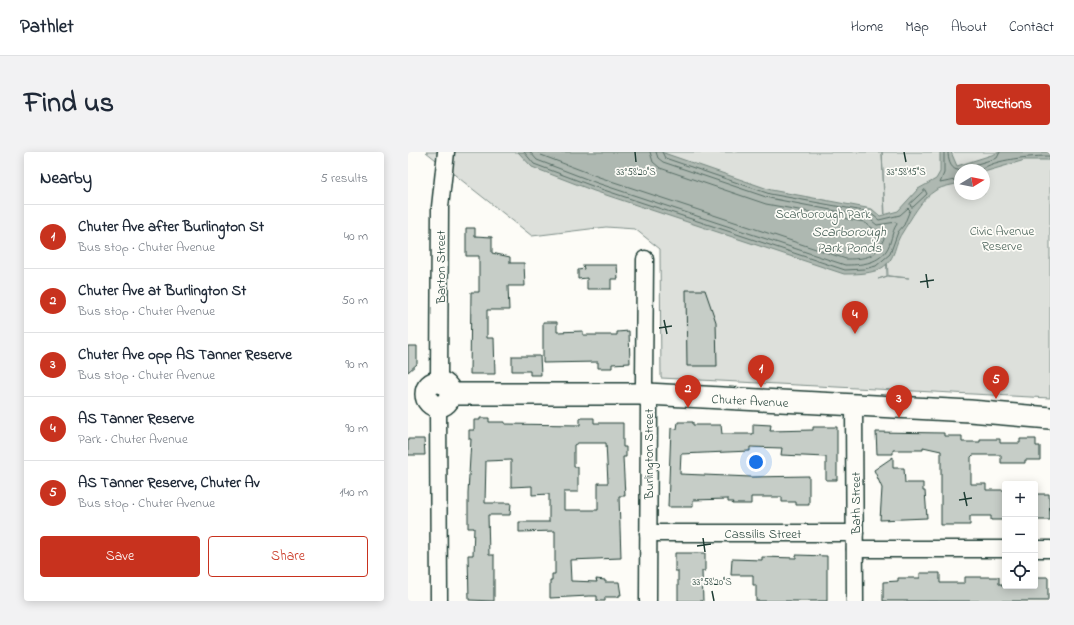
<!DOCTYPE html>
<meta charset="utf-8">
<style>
:root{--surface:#fff;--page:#f2f2f3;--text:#1f2937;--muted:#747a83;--line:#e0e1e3;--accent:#c8321e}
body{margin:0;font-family:"Indie Flower",sans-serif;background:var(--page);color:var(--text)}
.controls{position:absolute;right:12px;bottom:12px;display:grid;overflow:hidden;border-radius:4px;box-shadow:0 2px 10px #0003}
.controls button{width:36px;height:36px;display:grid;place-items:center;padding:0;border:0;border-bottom:1px solid var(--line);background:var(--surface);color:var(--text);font:20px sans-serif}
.compass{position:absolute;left:546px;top:12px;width:36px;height:36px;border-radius:50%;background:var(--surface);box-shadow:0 2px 10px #0003;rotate:80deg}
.you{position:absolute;left:348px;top:310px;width:14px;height:14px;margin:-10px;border:3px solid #fff;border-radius:50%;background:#1a73e8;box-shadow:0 0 0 6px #1a73e833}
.badge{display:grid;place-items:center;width:26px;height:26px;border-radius:50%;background:var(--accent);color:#fff;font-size:13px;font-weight:700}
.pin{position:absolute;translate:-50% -33px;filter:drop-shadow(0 1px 2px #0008)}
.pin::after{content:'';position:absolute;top:21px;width:14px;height:12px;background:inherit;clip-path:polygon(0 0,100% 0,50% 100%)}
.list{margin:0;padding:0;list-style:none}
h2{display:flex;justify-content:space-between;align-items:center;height:52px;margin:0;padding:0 16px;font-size:17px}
h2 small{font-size:13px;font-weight:400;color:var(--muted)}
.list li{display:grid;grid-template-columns:26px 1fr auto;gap:12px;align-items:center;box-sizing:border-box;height:64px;padding:0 16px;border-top:1px solid var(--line)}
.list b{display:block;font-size:15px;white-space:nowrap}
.list p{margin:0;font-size:13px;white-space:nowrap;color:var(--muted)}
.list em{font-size:13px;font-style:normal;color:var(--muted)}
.actions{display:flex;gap:8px;padding:12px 16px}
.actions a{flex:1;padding:9px 0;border:1px solid var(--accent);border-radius:4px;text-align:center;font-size:14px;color:var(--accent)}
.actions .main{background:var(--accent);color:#fff}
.icon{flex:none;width:22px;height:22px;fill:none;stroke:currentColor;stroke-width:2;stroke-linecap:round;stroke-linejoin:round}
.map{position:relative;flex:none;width:642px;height:449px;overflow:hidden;border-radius:4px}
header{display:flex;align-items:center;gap:24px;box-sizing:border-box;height:56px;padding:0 20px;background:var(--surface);border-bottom:1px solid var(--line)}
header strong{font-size:19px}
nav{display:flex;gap:22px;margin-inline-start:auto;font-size:14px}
.intro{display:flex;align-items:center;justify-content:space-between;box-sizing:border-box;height:96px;padding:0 24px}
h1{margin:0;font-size:28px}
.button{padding:10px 18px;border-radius:4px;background:var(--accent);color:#fff;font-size:14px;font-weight:700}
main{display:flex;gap:24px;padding:0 24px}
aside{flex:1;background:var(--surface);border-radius:4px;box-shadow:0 2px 10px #0003}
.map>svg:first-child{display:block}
</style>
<header>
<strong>Pathlet</strong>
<nav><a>Home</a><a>Map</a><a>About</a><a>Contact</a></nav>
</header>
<div class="intro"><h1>Find us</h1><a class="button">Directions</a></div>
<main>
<aside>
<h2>Nearby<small>5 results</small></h2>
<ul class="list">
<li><span class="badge">1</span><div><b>Chuter Ave after Burlington St</b><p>Bus stop · Chuter Avenue</p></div><em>40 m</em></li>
<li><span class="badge">2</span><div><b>Chuter Ave at Burlington St</b><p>Bus stop · Chuter Avenue</p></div><em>50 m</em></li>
<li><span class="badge">3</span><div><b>Chuter Ave opp AS Tanner Reserve</b><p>Bus stop · Chuter Avenue</p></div><em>90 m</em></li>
<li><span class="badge">4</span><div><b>AS Tanner Reserve</b><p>Park · Chuter Avenue</p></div><em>90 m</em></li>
<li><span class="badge">5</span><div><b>AS Tanner Reserve, Chuter Av</b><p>Bus stop · Chuter Avenue</p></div><em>140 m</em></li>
</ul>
<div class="actions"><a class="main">Save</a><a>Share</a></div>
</aside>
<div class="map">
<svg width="642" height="449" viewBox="0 0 642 449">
<rect width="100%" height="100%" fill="#fdfcf7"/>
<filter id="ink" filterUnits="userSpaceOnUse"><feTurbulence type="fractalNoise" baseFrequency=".025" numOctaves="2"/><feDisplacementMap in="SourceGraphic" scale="8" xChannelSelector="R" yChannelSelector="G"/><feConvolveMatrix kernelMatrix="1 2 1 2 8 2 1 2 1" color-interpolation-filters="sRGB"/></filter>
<g filter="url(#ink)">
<!-- green -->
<path fill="#dde0db" stroke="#7e8e88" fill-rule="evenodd" d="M18,0H474L479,124L470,127L480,124L501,126L480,124L474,0H642V246L253,226L252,97L227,77L198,75L124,84ZM552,18H576V42H552Z"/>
<!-- water -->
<path fill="#aeb8b1" stroke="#75877f" d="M110,0H253L363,38L464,57L472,64L490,59L510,37L528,27L532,20V0H543L549,14L593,0H642V8H617L576,20V18H552V31C545,33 535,34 528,38C513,47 503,67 494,81C485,94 489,109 470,118C459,122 447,122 436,122L186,39L124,15Z"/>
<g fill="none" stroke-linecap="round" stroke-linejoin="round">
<!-- shore -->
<g stroke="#586e66" stroke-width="1">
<polyline points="116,0 126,12 187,35 437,118 456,117 468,114 482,102 490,80 496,73 502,58 500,56 492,63 471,68 461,60 362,42 257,6 254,0"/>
<path d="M122,0L129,8L189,31L437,113C452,113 469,112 478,99C484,91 483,80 489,72L488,70L469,73L459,65L361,46L255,10L250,6L248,0"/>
<path d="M130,0L133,3L191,25L438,107C462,107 470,104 478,81L477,79L467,78L456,70L358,52L252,16L245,10L242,0"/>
<polyline points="536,0 536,21 532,31 552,27"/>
<path d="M540,0C540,7 542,16 549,18L589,6L592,0"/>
<path d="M573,18C585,7 625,4 642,4"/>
<polygon points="517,38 519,42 505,55 503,55 502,52"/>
</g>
</g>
<!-- building -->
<g fill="#c6cdc7" stroke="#1f3d34" fill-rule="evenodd">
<polygon points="58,76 67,76 67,84 84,85 84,101 102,105 102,111 116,111 117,134 100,134 101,158 79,158 79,186 86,186 87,222 62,222 63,140 71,140 71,104 58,104"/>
<polygon points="175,113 209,113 210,127 203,127 203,137 179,137 179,126 170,127 170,118 176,117"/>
<polygon points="278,138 297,138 308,170 309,214 279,214"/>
<polygon points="135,170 149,170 149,180 175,179 175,183 209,183 209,180 221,179 222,211 204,212 204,216 190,216 190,210 135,211"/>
<polygon points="0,194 9,194 9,212 0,220"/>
<polygon points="104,204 132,204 133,223 122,223 122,219 104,219"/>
<path d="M72,266H81V270H97V272L172,273V266H186V271H215V295H218V305H215L217,344H211L213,406L162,408L163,429L189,430L188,427L197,428V430H211L213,443H211V445H197V449H189V444H181L142,446V429H144V422H147V379L111,380V370H141V342L124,343V334L103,335V308L78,309L77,351H103L102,363H80L81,403H86V449L61,448L60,403H65L66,376H60V341L63,287H61V278H66V268H72ZM170,291H198L200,331H190V358H156V340H170V315H166V293Z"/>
<polygon points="270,270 285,270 285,273 313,273 314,282 345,282 345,272 363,273 362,279 405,278 405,275 429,275 429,328 418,328 418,305 373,303 374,296 342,295 342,299 273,302 272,322 343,325 401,324 401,353 388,353 388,350 374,350 374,345 343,345 343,352 324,352 325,350 320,350 320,347 285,348 285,355 260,355 263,276 269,277"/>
<polygon points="468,280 536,281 536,284 554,284 554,290 572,290 572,287 592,287 592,291 612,291 612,287 628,287 628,294 632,294 632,308 617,308 617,311 593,311 593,303 565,303 563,305 563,332 578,332 578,338 597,338 597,368 583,368 583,364 562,364 562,373 533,373 533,299 515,295 515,298 485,298 485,302 469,302"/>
<polygon points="0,287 16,287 17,303 0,303"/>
<polygon points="485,305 485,316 496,316 497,331 515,331 515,339 517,339 519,366 472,368 474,336 466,318"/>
<polygon points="627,342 641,342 642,368 627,368"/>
<polygon points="267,401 297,401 297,419 294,419 295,449 270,449 270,419 267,419"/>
<polygon points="388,403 419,404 419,449 348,449 348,433 345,433 345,423 323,423 324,407 354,408 354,405 388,406"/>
<polygon points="512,421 532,421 532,431 557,431 557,425 591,425 591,432 594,432 594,434 627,434 627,425 640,425 640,449 475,449 475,430 490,429 490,426 512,426"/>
</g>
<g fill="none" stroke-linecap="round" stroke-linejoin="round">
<!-- minor casing -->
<g stroke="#1f3d34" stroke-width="19">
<g id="minor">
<polyline points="237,107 236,232 241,253 240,449"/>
<polyline points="31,230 32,55 38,0"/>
<polyline points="446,253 447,449"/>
<polyline points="30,254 31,449"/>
<polyline points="240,381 447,381"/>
<polyline points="447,397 597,397"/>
<polyline points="627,397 642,397"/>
</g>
</g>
<!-- major casing -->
<g stroke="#1f3d34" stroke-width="24">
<g id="major">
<circle cx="30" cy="242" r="12"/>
<polyline points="42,242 239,242 562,259 642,266"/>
</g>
</g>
<!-- minor -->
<use href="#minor" stroke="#fdfcf7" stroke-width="16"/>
<!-- major -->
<use href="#major" stroke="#fdfcf7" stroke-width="21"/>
</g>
</g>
<!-- ticks -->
<path fill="none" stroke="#1f3d34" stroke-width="1.5" d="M227,0L228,10M496,0L498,10M518,122L520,136M512,130L526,128M256,168L259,182M251,176L264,174M556,340L559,354M551,348L564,346M295,386L297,400M289,394L303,392M304,439L306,449"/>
<g text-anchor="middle" stroke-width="3.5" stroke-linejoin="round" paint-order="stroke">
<!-- park labels -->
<g font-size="13" fill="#455e55" stroke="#fdfcf7">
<text x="415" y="66">Scarborough Park</text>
<text x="594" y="83">Civic Avenue<tspan x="594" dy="15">Reserve</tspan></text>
</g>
<!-- street labels -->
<g font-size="13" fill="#1f3d34" stroke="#fdfcf7">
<text transform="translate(32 115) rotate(-90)" y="5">Barton Street</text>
<text transform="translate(342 248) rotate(3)" y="5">Chuter Avenue</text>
<text transform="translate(240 302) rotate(-90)" y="5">Burlington Street</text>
<text transform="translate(447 351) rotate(-90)" y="5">Bath Street</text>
<text x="355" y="386">Cassilis Street</text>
</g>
<!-- water labels -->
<g font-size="14" font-style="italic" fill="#435c53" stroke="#fdfcf7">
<text x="441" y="84">Scarborough<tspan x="441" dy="16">Park Ponds</tspan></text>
</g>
</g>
<g font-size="10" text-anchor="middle" fill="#1f3d34" stroke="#fdfcf7" stroke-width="3.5" stroke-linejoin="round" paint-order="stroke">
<text x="228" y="23">33°58'20"S</text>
<text x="498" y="23">33°58'15"S</text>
<text x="304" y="433">33°58'20"S</text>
</g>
</svg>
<div class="controls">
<button>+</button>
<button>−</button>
<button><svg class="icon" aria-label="locate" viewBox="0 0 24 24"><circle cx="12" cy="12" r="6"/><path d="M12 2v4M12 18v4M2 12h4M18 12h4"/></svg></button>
</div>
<svg class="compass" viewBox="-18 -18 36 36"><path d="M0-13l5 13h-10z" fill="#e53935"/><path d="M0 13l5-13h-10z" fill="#747a83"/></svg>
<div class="you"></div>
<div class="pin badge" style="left:353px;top:236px">1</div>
<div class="pin badge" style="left:280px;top:256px">2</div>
<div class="pin badge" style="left:491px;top:266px">3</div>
<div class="pin badge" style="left:447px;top:182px">4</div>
<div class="pin badge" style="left:588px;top:247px">5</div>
</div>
</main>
